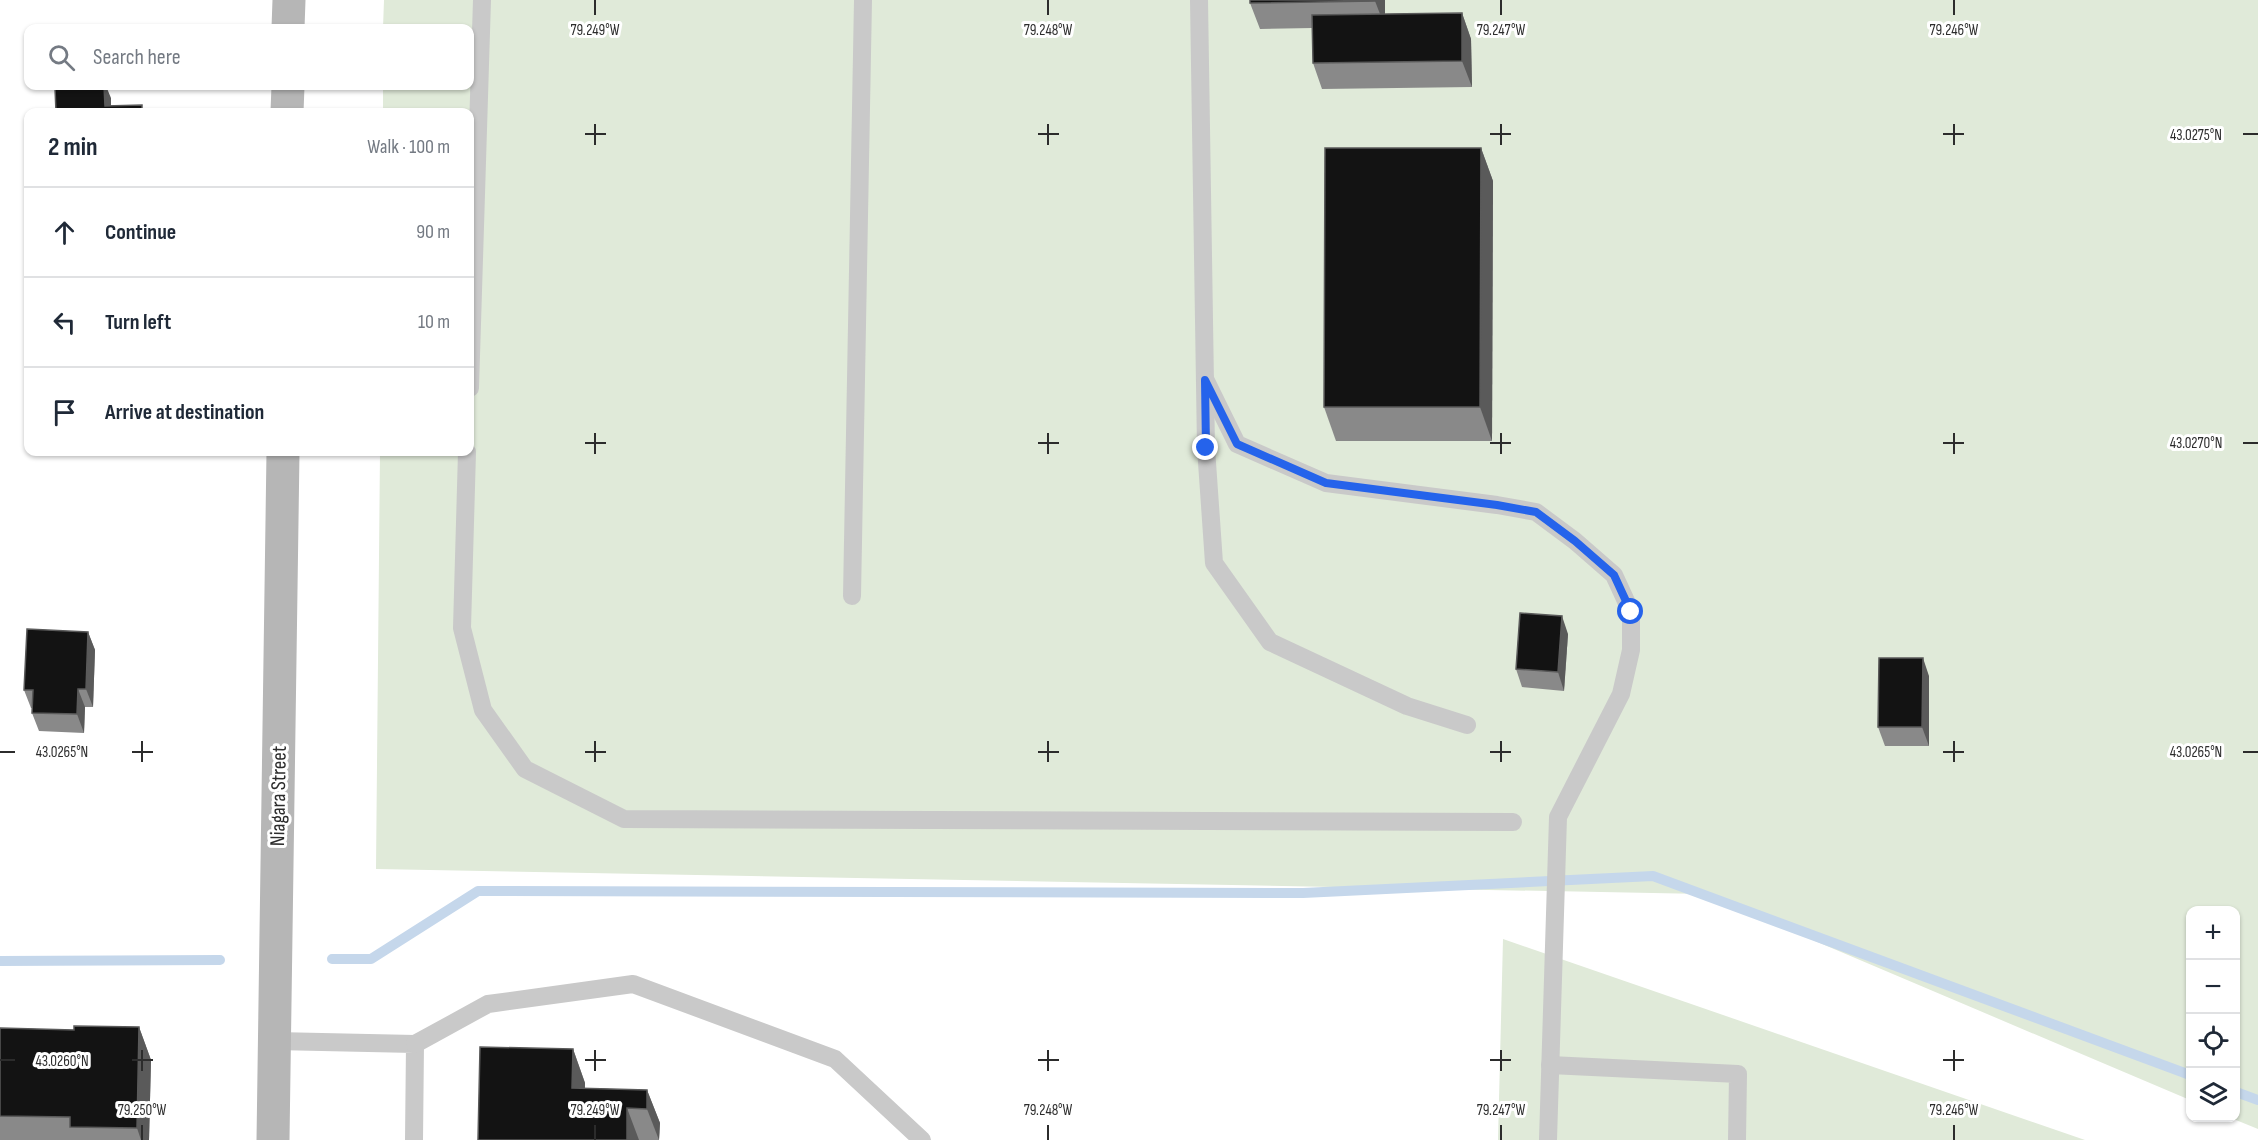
<!DOCTYPE html>
<meta charset="utf-8">
<style>
:root{--surface:#fff;--page:#f2f2f3;--text:#1f2937;--muted:#747a83;--line:#e0e1e3}
body{margin:0;font-family:"Sofia Sans Condensed",sans-serif;background:var(--page);color:var(--text)}
.controls{position:absolute;right:18px;bottom:18px;display:grid;overflow:hidden;border-radius:12px;box-shadow:0 2px 4px #0004}
.controls button{width:54px;height:54px;display:grid;place-items:center;padding:0;border:0;border-bottom:2px solid var(--line);background:var(--surface);color:var(--text);font:30px sans-serif}
.stop{position:absolute;width:18px;height:18px;margin:-14px;border:4px solid #2563eb;border-radius:50%;background:#fff}
.stop.end{background:#2563eb;border-color:#fff;box-shadow:0 2px 6px #0008}
.list{margin:0;padding:0;list-style:none}
h2{display:flex;justify-content:space-between;align-items:center;height:78px;margin:0;padding:0 24px;font-size:26px}
h2 small{font-size:20px;font-weight:400;color:var(--muted)}
.list li{display:grid;grid-template-columns:39px 1fr auto;gap:18px;align-items:center;box-sizing:border-box;height:90px;padding:0 24px;border-top:2px solid var(--line)}
.list b{display:block;font-size:22px;white-space:nowrap}
.list em{font-size:20px;font-style:normal;color:var(--muted)}
.icon{flex:none;width:33px;height:33px;fill:none;stroke:currentColor;stroke-width:2;stroke-linecap:round;stroke-linejoin:round}
.map{position:relative;flex:none;width:2258px;height:1140px;overflow:hidden}
.search{position:absolute;background:var(--surface);box-shadow:0 2px 4px #0004;left:24px;top:24px;width:450px;height:66px;display:flex;align-items:center;gap:15px;box-sizing:border-box;padding:0 21px;border-radius:12px;color:var(--muted);font-size:22px}
.panel{position:absolute;background:var(--surface);box-shadow:0 2px 4px #0004;left:24px;top:108px;width:450px;height:348px;border-radius:12px}
.map>svg:first-child{display:block}
</style>
<div class="map">
<svg width="2258" height="1140" viewBox="0 0 2258 1140">
<rect width="100%" height="100%" fill="#fff"/>
<!-- green -->
<g fill="#e0ead9">
<polygon points="384,0 2258,0 2258,1129 2231,1118 2236,1118 2236,910 2190,910 2190,1100 1704,894 376,869 380,452 470,452 470,112 383,112 383,86 470,86 470,28 383,28"/>
<polygon points="1503,939 2085,1140 1498,1140"/>
</g>
<g fill="none" stroke-linecap="round" stroke-linejoin="round">
<!-- stream -->
<g stroke="#c5d7eb" stroke-width="10">
<polyline points="332,959 371,959 478,891 1303,893 1653,876 2190,1075"/>
<polyline points="0,961 220,960"/>
<polyline points="2236,1092 2258,1100"/>
</g>
<!-- lane -->
<g stroke="#c9c9c9" stroke-width="18">
<polyline points="1199,0 1206,448 1214,563 1270,642 1407,706 1467,725"/>
<polyline points="1205,379 1237,444 1326,483 1497,505 1536,512 1575,541 1614,575 1631,612 1631,650 1621,694 1558,817 1548,1140"/>
<polyline points="470,388 482,0"/>
<polyline points="467,452 462,628 483,710 525,769 624,819 1513,822"/>
<polyline points="852,596 863,0"/>
<polyline points="275,1041 415,1044 414,1140"/>
<polyline points="415,1044 488,1004 633,984 835,1059 922,1140"/>
<polyline points="1550,1065 1738,1074 1737,1140"/>
</g>
<!-- secondary -->
<g stroke="#b6b6b6" stroke-width="33">
<polyline points="288,28 289,0"/>
<polyline points="287,112 288,86"/>
<polyline points="273,1140 283,452"/>
</g>
</g>
<!-- wall -->
<g fill="#898989">
<polygon points="1385,0 1385,14 1462,13 1471,39 1472,87 1322,89 1313,63 1312,28 1260,29 1250,3"/>
<polygon points="1481,148 1493,181 1492,441 1336,441 1324,407"/>
<polygon points="88,632 95,650 93,707 85,707 84,733 39,731 32,713 32,708 31,708 24,690"/>
<polygon points="1568,634 1564,691 1522,687 1516,669"/>
<polygon points="1929,676 1929,746 1885,746 1878,727"/>
<polygon points="139,1027 151,1060 149,1140 0,1140 0,1028 74,1030"/>
<polygon points="573,1049 585,1083 585,1088 647,1090 660,1123 659,1140 478,1140"/>
</g>
<!-- shaded-wall -->
<g fill="#5a5a5a">
<polygon points="1375,0 1385,0 1385,27 1375,1"/>
<polygon points="1462,13 1471,39 1472,87 1462,61"/>
<polygon points="104,86 106,86 111,98 111,112 105,106"/>
<polygon points="1481,148 1493,181 1492,441 1480,407"/>
<polygon points="1562,616 1568,634 1564,691 1558,672"/>
<polygon points="88,632 95,650 93,707 86,689"/>
<polygon points="1923,658 1929,676 1929,746 1922,727"/>
<polygon points="78,689 85,707 84,733 77,714"/>
<polygon points="139,1027 151,1060 149,1140 141,1140 137,1128"/>
<polygon points="573,1049 585,1083 584,1121 572,1088"/>
<polygon points="647,1090 660,1123 659,1140 647,1109"/>
<polygon points="627,1108 639,1140 627,1140"/>
</g>
<!-- building -->
<g fill="#131313" stroke="#5a5a5a" stroke-width="1.5">
<polygon points="1250,0 1375,0 1375,1 1250,3"/>
<polygon points="1462,13 1462,61 1313,63 1312,15"/>
<polygon points="66,86 104,86 105,106 142,105 142,112 56,112 55,88 66,87"/>
<polygon points="1325,148 1481,148 1480,407 1324,407"/>
<polygon points="1520,613 1562,616 1558,672 1516,669"/>
<polygon points="27,629 88,632 86,689 78,689 77,714 32,713 33,690 24,690"/>
<polygon points="1879,658 1923,658 1922,727 1878,727"/>
<polygon points="74,1026 139,1027 137,1128 70,1127 70,1117 0,1116 0,1028 74,1030"/>
<polygon points="480,1047 573,1049 572,1088 647,1090 647,1109 627,1108 627,1140 478,1140"/>
</g>
<g fill="none" stroke-linecap="round" stroke-linejoin="round">
<!-- route -->
<polyline stroke="#2563eb" stroke-width="8" points="1206,448 1205,380 1237,444 1326,483 1497,505 1536,512 1575,541 1614,575 1631,612"/>
</g>
<!-- ticks -->
<path fill="none" stroke="#2c2c2c" stroke-width="2" d="M595,0V15M1048,0V15M1501,0V15M1954,0V15M595,124V145M1048,124V145M1501,124V145M1954,124V145M585,134H606M1038,134H1059M1490,134H1511M1943,134H1964M2243,134H2258M595,433V454M1048,433V454M1501,433V454M1954,433V454M585,443H606M1038,443H1059M1490,443H1511M1943,443H1964M2243,443H2258M142,741V762M595,741V762M1048,741V762M1501,741V762M1954,741V762M0,752H15M132,752H153M585,752H606M1038,752H1059M1490,752H1511M1943,752H1964M2243,752H2258M142,1050V1071M595,1050V1071M1048,1050V1071M1501,1050V1071M1954,1050V1071M0,1060H15M132,1060H153M585,1060H606M1038,1060H1059M1490,1060H1511M1943,1060H1964M142,1125V1140M595,1125V1140M1048,1125V1140M1501,1125V1140M1954,1125V1140"/>
<g text-anchor="middle" stroke-width="6" stroke-linejoin="round" paint-order="stroke">
<!-- street labels -->
<g font-size="21" fill="#2c2c2c" stroke="#fff">
<text transform="translate(278 796) rotate(-89)" y="7">Niagara Street</text>
</g>
</g>
<g font-size="15" text-anchor="middle" fill="#2c2c2c" stroke="#fff" stroke-width="6" stroke-linejoin="round" paint-order="stroke">
<text x="595" y="35">79.249°W</text>
<text x="1048" y="35">79.248°W</text>
<text x="1501" y="35">79.247°W</text>
<text x="1954" y="35">79.246°W</text>
<text x="2196" y="140">43.0275°N</text>
<text x="2196" y="448">43.0270°N</text>
<text x="62" y="757">43.0265°N</text>
<text x="2196" y="757">43.0265°N</text>
<text x="62" y="1066">43.0260°N</text>
<text x="142" y="1115">79.250°W</text>
<text x="595" y="1115">79.249°W</text>
<text x="1048" y="1115">79.248°W</text>
<text x="1501" y="1115">79.247°W</text>
<text x="1954" y="1115">79.246°W</text>
</g>
</svg>
<div class="controls">
<button>+</button>
<button>−</button>
<button><svg class="icon" aria-label="locate" viewBox="0 0 24 24"><circle cx="12" cy="12" r="6"/><path d="M12 2v4M12 18v4M2 12h4M18 12h4"/></svg></button>
<button><svg class="icon" aria-label="layers" viewBox="0 0 24 24"><path d="M12 4l9 5-9 5-9-5zM3 14l9 5 9-5"/></svg></button>
</div>
<div class="stop" style="left:1631px;top:612px"></div>
<div class="stop end" style="left:1206px;top:448px"></div>
<div class="search"><svg class="icon" aria-label="search" viewBox="0 0 24 24"><circle cx="10" cy="10" r="6"/><path d="M15 15l6 6"/></svg>Search here</div>
<section class="panel">
<h2>2 min<small>Walk · 100 m</small></h2>
<ul class="list">
<li><svg class="icon" aria-label="ahead" viewBox="0 0 24 24"><path d="M12 20V5M6 11l6-6 6 6"/></svg><div><b>Continue</b></div><em>90 m</em></li>
<li><svg class="icon" aria-label="left" viewBox="0 0 24 24"><path d="M17 20v-9H6M10 6l-5 5 5 5"/></svg><div><b>Turn left</b></div><em>10 m</em></li>
<li><svg class="icon" aria-label="arrive" viewBox="0 0 24 24"><path d="M6 21V4h12l-3 4 3 4H6"/></svg><div><b>Arrive at destination</b></div></li>
</ul>
</section>
</div>
